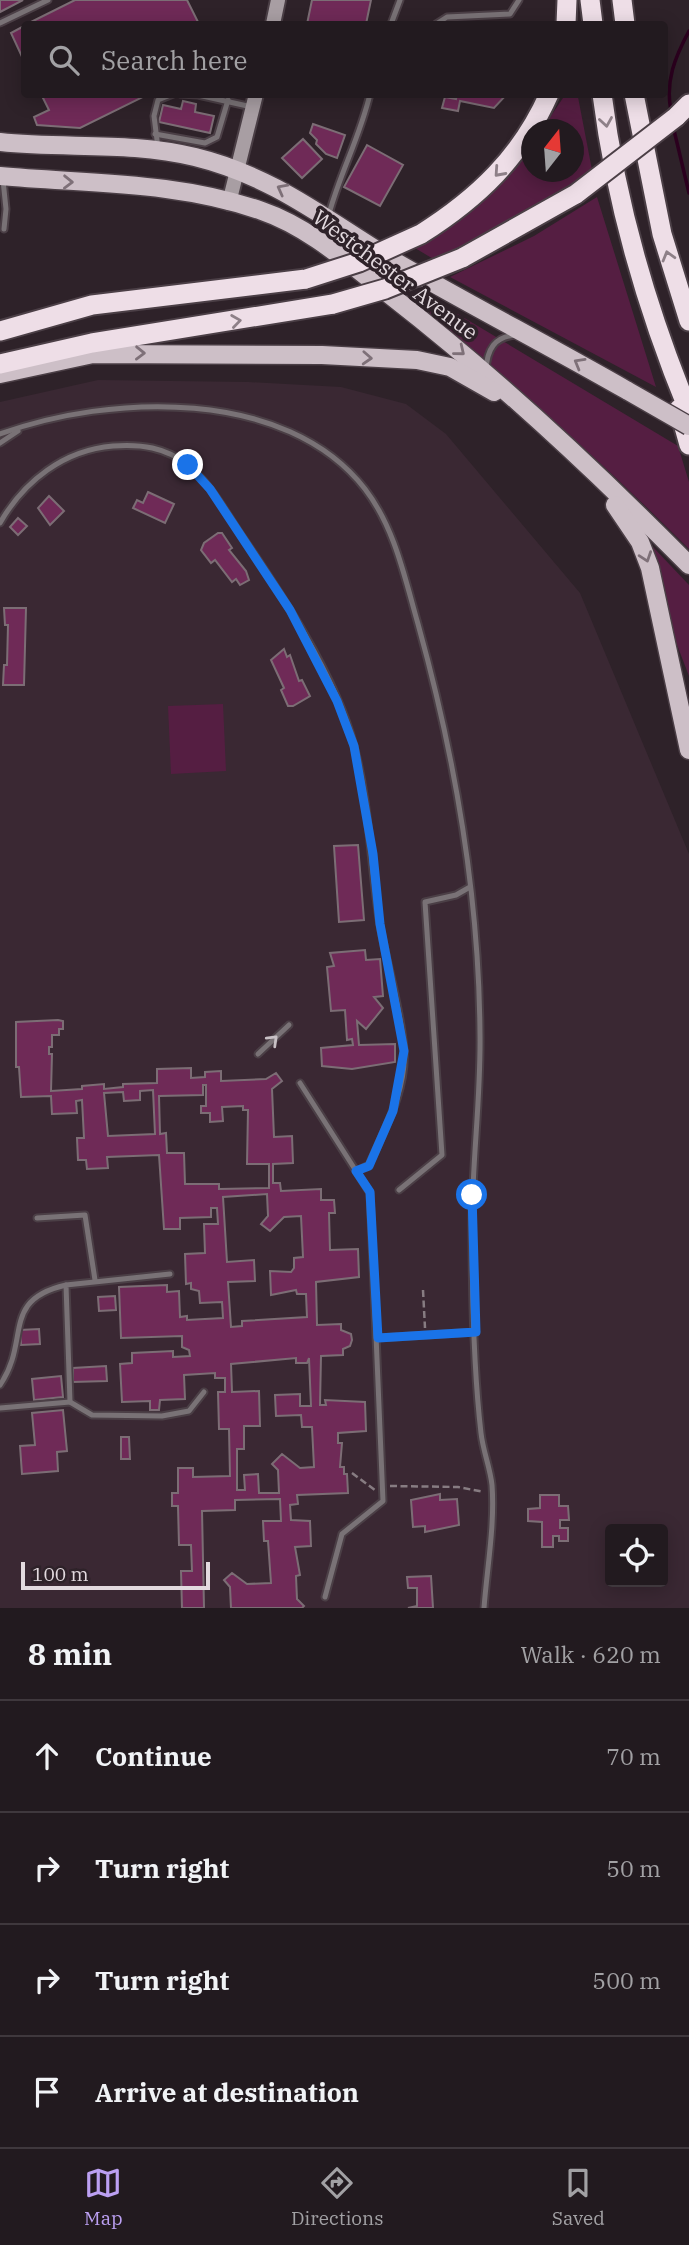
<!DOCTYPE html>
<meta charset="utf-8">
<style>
:root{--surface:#221a1f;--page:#2e272c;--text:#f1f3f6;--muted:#a2a1a4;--line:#3f383d;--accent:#bca0f2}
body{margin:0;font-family:"IBM Plex Serif",serif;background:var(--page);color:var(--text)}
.controls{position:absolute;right:21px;bottom:21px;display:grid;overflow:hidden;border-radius:7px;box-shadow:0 4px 18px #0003}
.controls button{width:63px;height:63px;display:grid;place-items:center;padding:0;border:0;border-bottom:2px solid var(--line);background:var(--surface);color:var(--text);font:35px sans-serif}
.compass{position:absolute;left:521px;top:119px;width:63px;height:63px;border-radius:50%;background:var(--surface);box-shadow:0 4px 18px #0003;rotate:17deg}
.scale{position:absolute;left:21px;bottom:18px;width:189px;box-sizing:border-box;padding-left:7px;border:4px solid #e3dadf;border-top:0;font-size:19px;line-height:24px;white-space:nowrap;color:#e3dadf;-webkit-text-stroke:5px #2e2229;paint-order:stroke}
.stop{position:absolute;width:21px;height:21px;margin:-16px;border:5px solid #1a73e8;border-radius:50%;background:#fff}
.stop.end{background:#1a73e8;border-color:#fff;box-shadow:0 2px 7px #0008}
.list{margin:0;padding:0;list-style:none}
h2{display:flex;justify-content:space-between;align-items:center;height:91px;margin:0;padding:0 28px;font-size:30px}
h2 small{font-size:23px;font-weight:400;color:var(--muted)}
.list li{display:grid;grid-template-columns:46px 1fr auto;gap:21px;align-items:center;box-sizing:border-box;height:112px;padding:0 28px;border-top:2px solid var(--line)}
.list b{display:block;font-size:26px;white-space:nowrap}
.list em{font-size:23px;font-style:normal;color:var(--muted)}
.icon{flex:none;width:38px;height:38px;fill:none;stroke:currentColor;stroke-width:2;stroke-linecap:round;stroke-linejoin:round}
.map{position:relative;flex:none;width:689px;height:1608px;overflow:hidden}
.search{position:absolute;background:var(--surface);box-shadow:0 4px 18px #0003;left:21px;right:21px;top:21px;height:77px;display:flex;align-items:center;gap:18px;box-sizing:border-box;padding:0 24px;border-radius:7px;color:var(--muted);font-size:26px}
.sheet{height:539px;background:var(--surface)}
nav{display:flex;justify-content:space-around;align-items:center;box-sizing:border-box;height:98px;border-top:2px solid var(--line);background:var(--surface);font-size:19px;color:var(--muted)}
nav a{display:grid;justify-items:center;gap:4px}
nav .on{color:var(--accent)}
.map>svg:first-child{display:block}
</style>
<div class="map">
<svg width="689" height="1608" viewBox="0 0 689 1608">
<rect width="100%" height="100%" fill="#2e2229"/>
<!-- built -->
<path fill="#3a2833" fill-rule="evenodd" d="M98,380L248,382L341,387L406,404L446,434L580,593L689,854V1608H0V402ZM610,1529H663V1582H610Z"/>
<!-- green -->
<g fill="#551e42">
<polygon points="565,95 578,97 592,170 528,212 435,260 415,248 476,208 531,146 532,172 574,172 574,130 542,129"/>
<polygon points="597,197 656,387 450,277 534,236"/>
<path d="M436,301L678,446L689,482V549C606,466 520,388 428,316Z"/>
<polygon points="652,546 689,585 689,676 669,624"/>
<polygon points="223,704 226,771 171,774 168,706"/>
</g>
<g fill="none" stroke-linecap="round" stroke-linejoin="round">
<!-- stream -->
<g stroke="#2b001e" stroke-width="3.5">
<path d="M671,111C665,81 675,57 689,31"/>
<polyline points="673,126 689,193"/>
</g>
</g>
<!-- building -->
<g fill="#6f2a57" stroke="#7c6d75" stroke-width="2" fill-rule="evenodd">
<polygon points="0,0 23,0 0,12"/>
<polygon points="75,0 187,0 199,24 27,24"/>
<polygon points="312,0 371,0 366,24 307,24"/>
<polygon points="24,26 24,61 11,33"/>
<polygon points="41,94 145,94 145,96 80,128 37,125 34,117 49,110"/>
<polygon points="457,94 507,94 494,108 460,101 458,111 442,108 445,97 456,99"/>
<polygon points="183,101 196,104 195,112 214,116 210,133 159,122 163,105 181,109"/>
<polygon points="313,124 345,135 337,158 326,154 316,144 317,140 310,133"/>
<polygon points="303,139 322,159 302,178 282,158"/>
<polygon points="367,145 403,165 380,206 344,187"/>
<polygon points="148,492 174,504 165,523 133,508 137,500 143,503"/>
<polygon points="49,496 64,511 50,525 38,508"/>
<polygon points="18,518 27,526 18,535 10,527"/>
<polygon points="218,533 222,533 232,548 229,550 246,571 249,580 240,585 236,579 232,582 215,560 211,563 201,550 204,543"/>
<polygon points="4,608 26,608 24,685 3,685 4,665 7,665 8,625 5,625"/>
<polygon points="284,649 287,657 290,655 299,681 302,680 310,696 293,706 288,706 281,690 284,688 271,660"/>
<polygon points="358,845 364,920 339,922 334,846"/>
<polygon points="365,950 366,960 380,959 383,996 374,997 383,1008 366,1029 357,1021 359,1045 395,1044 395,1062 352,1069 322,1066 321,1048 353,1045 352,1039 347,1040 345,1010 331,1011 327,967 334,966 330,953"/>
<path d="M58,1020L63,1021V1029H59V1035H52V1047H49V1054H52L51,1091L82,1089V1086L104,1084V1089L123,1087V1084L157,1083V1069L191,1068V1078L205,1077V1072L221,1071V1081L266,1079L276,1073L282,1081L272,1089L274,1137L292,1136L293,1163L273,1164V1183H280L281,1191L321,1189V1200H334L335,1213H329L330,1250L358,1249L359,1277L316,1282L317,1325L341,1324V1330L351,1334L352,1340L350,1346L343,1349V1355L321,1356L320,1405H326L325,1400L365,1402L366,1431L338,1433V1443H342L340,1467H344V1474H347L348,1493L297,1495L298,1504L290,1505L291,1520L310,1521L311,1546L295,1547L300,1575L296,1576L297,1599L304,1606L302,1608H231L230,1587L224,1580L232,1573L247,1584L271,1583L268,1541H264L263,1521H281L280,1499L235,1500V1510L202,1511L204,1608H182L181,1571H192L191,1545H179L178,1506H172V1493H178V1468H193V1477L230,1476L229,1429H219L218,1392H225V1378H215V1373L184,1375L185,1399L160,1400L159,1410H150V1401L122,1402L120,1364L132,1363V1353L173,1351V1357L190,1356L189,1350L182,1347V1336L121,1338L119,1287L167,1285V1292L179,1291L180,1317L187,1316V1320L223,1318L222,1302L200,1303L199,1291L191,1289V1283L186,1284L185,1254L205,1253L204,1224H218L217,1208H211V1217L180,1218V1229H164L159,1155L107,1157L108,1168L87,1169L86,1160H78L77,1138H84L82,1100L76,1101L77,1113L52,1114L51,1096L21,1097L19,1067H16V1022ZM203,1085H206V1106H201V1113H210V1122L223,1121L222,1107L243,1106V1110H248L247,1164H269V1188L219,1189V1184H185L184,1153H167L166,1133L160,1134L159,1096L203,1095ZM153,1090L155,1134L108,1136L104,1093L123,1092L124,1101L140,1100V1091ZM267,1194L268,1216L261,1224L270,1231L284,1217L301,1216L303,1257L294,1258V1268L291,1272L270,1271L271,1295L296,1290L297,1294H306L307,1317L242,1321V1326L231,1327L228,1282L255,1281L254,1260L227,1262L223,1197ZM296,1358V1363H307L309,1358L311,1406H300V1394L275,1395L276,1416L301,1415L302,1427H312L314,1467L300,1468L282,1454L272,1464L278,1470L279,1493H259L258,1474L244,1475L245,1490H237V1449H244V1426H260L259,1391L232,1392L231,1364Z"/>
<polygon points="115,1296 116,1310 99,1311 98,1297"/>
<polygon points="39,1329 40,1344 21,1345 20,1330"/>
<polygon points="106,1366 107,1381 73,1382 73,1368"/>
<polygon points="61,1376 63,1397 34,1400 32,1379"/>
<polygon points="63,1410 67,1451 57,1452 58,1471 22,1474 20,1446 35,1445 32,1413"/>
<polygon points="121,1437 129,1437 130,1459 121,1459"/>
<polygon points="440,1494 440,1500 457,1499 459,1525 425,1532 425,1526 413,1527 411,1500"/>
<polygon points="540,1495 559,1495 559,1506 568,1506 569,1520 560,1520 560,1528 568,1528 568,1541 559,1541 559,1536 553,1536 553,1547 542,1547 542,1522 528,1521 528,1509 540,1508"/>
<polygon points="431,1576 433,1608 408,1608 417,1606 417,1588 408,1588 407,1577"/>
</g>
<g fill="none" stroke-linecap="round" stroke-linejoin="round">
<!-- lane casing -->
<g stroke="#4b3f46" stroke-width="9">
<g id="lane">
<polyline points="0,23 48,0"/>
<polyline points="391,24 400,0"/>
<polyline points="436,24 447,17 510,14 519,0"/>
<polyline points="180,94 198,95 252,107"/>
<polyline points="155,134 205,143 217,137 228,100"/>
<polyline points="158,148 154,116 158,100 173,94"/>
<polyline points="3,180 6,209 4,229"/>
<path d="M329,214C340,173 360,137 370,94"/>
<path d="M486,370C487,350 494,336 517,335"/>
<path d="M0,434C110,394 286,387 365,489C395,528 405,579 418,624C455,757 479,896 480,1034C481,1098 472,1161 472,1226C472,1294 473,1365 481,1433C483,1451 490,1467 492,1485C495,1525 487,1568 484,1608"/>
<polyline points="0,443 18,431"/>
<path d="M0,523C24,481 64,450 113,446C141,444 165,447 188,465C209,483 224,509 239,532C280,592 336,676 354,746C370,805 370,866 380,925C387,966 401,1008 404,1050C407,1090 384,1130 369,1165L356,1171"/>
<polyline points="258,1054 289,1025"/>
<polyline points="300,1083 370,1193 383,1501 342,1534 325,1597"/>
<polyline points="399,1190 442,1155 425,902 456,895 470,887"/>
<polyline points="37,1218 85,1215 95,1280"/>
<polyline points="378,1338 476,1332"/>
<path d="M0,1385C31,1340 0,1300 66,1285"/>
<polyline points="70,1402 92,1415 162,1416 189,1411 204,1392"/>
<polyline points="0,1408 70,1402 66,1285 170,1274"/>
</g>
</g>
<!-- secondary casing -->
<g stroke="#4b3f46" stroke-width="18">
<g id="secondary">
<polyline points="273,24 278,0"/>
<polyline points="229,203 256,94"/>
</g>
</g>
<!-- primary casing -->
<g stroke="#4b3f46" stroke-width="21">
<g id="primary">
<path d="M0,142C65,149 131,141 195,157C277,177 331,224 401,265C476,308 553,348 628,391"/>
<path d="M0,176C88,184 177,181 262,211C309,227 351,265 390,295C497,378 594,469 689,565"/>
<polyline points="0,374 93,354 322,355 417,360 450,367 494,392"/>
<polyline points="615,505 640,542 650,568 689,750"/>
</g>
</g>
<!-- highway casing -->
<g stroke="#4b3f46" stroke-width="23">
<g id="highway">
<polyline points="590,0 593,24"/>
<polyline points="622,0 625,24"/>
<polyline points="566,24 567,0"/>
<path d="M602,94C616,204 647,310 689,412"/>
<polyline points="634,94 662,234 689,321"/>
<polyline points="676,117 689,104"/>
<path d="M421,234C478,198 521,157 549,94"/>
<polyline points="462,258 576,194"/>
<polyline points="0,331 92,305 306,279"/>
<polyline points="0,364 92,343 333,304"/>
<polyline points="679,409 689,445"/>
</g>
</g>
<!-- path -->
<g stroke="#877c82" stroke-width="2.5" stroke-dasharray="7 3.5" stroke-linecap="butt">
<polyline points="423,1290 425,1328"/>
<polyline points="352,1473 375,1490"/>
<polyline points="390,1486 458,1487 484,1492"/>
</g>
<!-- lane -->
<use href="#lane" stroke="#797276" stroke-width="5"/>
<!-- secondary -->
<use href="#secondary" stroke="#a89ea3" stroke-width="14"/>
<!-- primary -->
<use href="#primary" stroke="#cdbfc7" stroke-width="18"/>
<!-- highway -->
<use href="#highway" stroke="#eedee7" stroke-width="19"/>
<!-- primary-bridge casing -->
<g stroke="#4b3f46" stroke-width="21" stroke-linecap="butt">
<polyline id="primary-bridge" points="628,391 689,426"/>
</g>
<!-- highway-bridge casing -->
<g stroke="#4b3f46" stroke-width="23" stroke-linecap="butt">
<g id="highway-bridge">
<polyline points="576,194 676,117"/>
<polyline points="306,279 359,262 421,234"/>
<polyline points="333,304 385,289 462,258"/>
</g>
</g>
<!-- primary-bridge -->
<use href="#primary-bridge" stroke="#cdbfc7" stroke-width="18"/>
<!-- highway-bridge -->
<use href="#highway-bridge" stroke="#eedee7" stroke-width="19"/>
</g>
<!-- one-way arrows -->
<defs><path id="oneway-chevron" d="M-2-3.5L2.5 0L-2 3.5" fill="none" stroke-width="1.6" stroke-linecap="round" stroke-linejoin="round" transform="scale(1.75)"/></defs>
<g stroke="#8e8088">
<use href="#oneway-chevron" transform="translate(606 122) rotate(81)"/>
<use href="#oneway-chevron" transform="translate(499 172) rotate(132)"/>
<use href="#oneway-chevron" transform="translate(668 256) rotate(-106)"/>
<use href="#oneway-chevron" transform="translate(236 321) rotate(-8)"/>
</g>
<g stroke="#7e7078">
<use href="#oneway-chevron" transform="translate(68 182) rotate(1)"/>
<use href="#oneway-chevron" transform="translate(282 189) rotate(-152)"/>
<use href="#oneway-chevron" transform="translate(460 351) rotate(39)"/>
<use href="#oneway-chevron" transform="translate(140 353) rotate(1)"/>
<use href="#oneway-chevron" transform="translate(367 358) rotate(3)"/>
<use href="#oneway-chevron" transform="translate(579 363) rotate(-150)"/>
<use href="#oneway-chevron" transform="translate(646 557) rotate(71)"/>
</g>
<use stroke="#c8c0c5" href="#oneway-chevron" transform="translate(273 1040) rotate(-44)"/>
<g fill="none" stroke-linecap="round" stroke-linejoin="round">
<!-- route -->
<polyline stroke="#1a73e8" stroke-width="9" points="188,465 210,489 290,610 337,701 354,746 373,854 380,924 404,1051 393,1111 369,1166 356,1171 370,1192 378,1338 476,1332 472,1195"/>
</g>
<g text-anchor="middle" stroke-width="7" stroke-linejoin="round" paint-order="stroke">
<!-- street labels -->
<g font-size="21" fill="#e3dadf" stroke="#2e2229">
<text transform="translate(395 275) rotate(37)" y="7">Westchester Avenue</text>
</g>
</g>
</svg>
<div class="controls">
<button><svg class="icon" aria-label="locate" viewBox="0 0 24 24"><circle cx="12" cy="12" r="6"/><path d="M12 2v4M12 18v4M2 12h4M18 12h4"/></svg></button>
</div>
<svg class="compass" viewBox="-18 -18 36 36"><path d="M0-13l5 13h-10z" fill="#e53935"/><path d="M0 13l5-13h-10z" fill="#a2a1a4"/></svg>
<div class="scale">100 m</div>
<div class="stop" style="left:472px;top:1195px"></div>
<div class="stop end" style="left:188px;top:465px"></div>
<div class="search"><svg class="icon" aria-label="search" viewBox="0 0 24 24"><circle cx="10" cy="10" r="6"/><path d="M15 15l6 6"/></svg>Search here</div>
</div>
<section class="sheet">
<h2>8 min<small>Walk · 620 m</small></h2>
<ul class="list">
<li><svg class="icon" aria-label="ahead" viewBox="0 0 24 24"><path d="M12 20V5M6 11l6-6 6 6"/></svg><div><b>Continue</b></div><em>70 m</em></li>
<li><svg class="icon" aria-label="right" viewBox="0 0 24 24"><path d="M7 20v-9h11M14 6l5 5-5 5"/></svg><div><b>Turn right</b></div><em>50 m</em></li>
<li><svg class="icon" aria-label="right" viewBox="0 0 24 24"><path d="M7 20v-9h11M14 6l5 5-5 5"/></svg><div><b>Turn right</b></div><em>500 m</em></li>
<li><svg class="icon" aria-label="arrive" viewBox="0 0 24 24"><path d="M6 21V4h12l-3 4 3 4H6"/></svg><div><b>Arrive at destination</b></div></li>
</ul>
</section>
<nav>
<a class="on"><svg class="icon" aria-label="map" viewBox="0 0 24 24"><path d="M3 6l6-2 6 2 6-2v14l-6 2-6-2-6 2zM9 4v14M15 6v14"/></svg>Map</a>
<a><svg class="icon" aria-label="directions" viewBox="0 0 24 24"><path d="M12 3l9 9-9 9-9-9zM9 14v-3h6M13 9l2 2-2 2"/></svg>Directions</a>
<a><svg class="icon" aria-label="saved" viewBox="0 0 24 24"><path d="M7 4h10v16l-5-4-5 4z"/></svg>Saved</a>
</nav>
